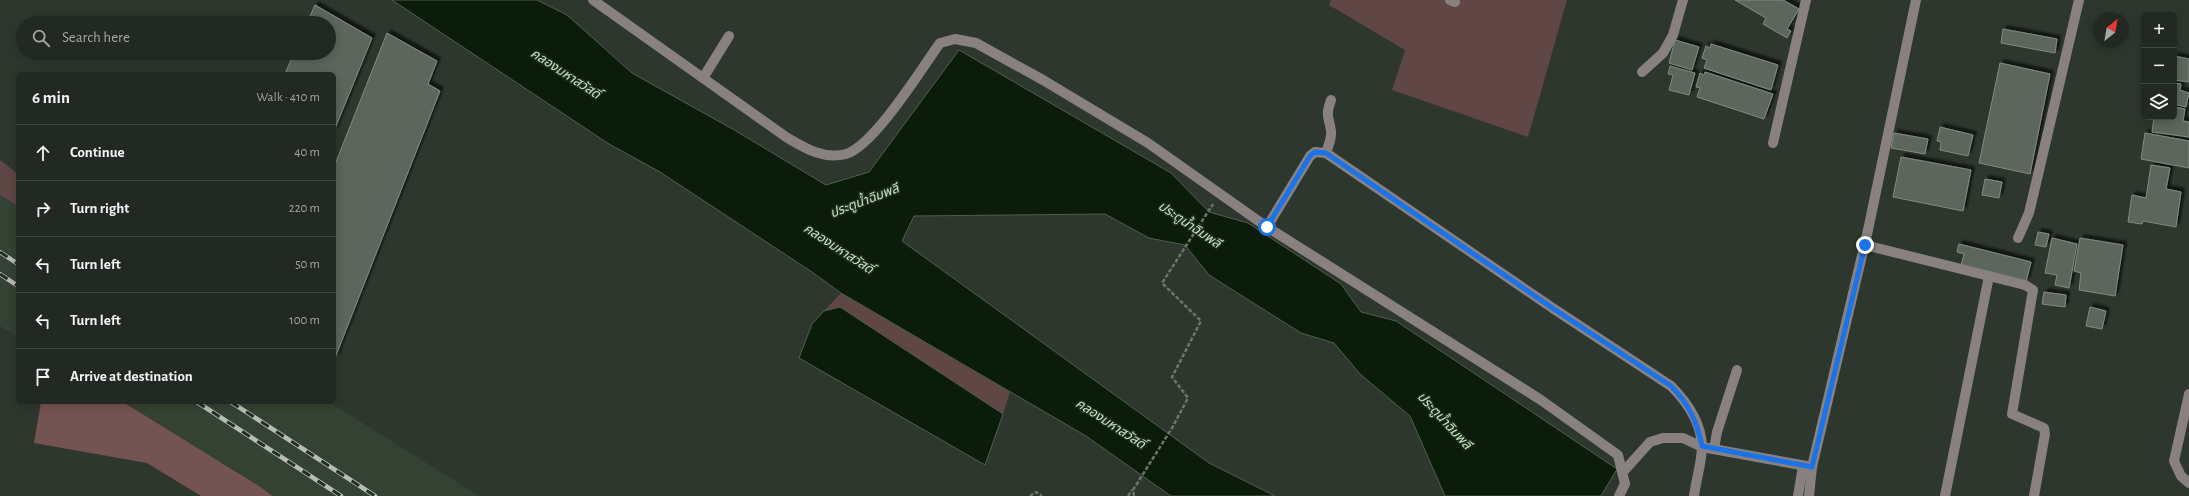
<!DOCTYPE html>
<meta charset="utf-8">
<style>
:root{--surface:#222922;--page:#2e352f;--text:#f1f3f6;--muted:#a2a6a5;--line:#3f4540}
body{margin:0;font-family:"Alegreya Sans","Noto Sans Thai",sans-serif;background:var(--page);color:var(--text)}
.controls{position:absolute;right:12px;top:12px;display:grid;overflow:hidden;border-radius:6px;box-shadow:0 2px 10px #0003}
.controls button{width:36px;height:36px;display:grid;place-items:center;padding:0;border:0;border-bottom:1px solid var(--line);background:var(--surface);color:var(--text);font:20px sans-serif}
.compass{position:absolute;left:2093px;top:12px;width:36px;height:36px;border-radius:50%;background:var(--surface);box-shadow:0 2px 10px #0003;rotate:31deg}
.stop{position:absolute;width:12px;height:12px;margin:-9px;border:3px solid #1a73e8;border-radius:50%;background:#fff}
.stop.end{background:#1a73e8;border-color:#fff;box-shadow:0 1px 4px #0008}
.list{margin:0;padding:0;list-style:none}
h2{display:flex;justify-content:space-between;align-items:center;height:52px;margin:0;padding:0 16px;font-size:17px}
h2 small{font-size:13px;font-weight:400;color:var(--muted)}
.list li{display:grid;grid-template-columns:26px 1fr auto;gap:12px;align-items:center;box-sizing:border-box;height:56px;padding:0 16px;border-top:1px solid var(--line)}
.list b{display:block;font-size:15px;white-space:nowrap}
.list em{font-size:13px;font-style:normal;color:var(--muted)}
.icon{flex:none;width:22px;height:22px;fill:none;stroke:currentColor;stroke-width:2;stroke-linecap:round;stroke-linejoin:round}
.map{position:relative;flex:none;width:2189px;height:496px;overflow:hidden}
.search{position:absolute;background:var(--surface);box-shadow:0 2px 10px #0003;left:16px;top:16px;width:320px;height:44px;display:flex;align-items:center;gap:10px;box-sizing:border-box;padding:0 14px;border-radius:22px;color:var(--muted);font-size:15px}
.panel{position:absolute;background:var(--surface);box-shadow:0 2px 10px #0003;left:16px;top:72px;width:320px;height:332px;border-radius:6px}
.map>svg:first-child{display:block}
</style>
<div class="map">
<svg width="2189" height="496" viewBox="0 0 2189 496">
<defs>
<filter id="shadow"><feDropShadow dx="3.5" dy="-3.5" stdDeviation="1" flood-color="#0009"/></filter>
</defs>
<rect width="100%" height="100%" fill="#2e372d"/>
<!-- built -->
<g fill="#344233">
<polygon points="0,195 18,206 18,337 0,326"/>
<polygon points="123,402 329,402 479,496 272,496 262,488"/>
</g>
<!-- green -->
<g fill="#604645">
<polygon points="1331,0 1567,0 1528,137 1392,90 1405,50 1329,5"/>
<polygon points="0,160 18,174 18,206 0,195"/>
<polygon points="841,293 1010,392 1003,414 840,307 824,311"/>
</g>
<!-- forest -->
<polygon fill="#745452" points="41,402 123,402 262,488 272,496 201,496 147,463 34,443"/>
<!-- water -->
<g fill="#0b1d0a" stroke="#505e4f">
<polygon points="392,0 537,0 567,15 632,73 736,131 826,185 869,172 959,50 1171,173 1209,212 1248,223 1341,284 1361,312 1396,321 1617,469 1601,496 1445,496 1410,416 1360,374 1334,343 1301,333 1209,275 1185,245 1149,238 1105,214 914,216 902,241 1209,463 1275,496 1171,496 1086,436 841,293 812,272 660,172 609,144"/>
<polygon points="840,307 1003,414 985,465 799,358 812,324 824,311"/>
</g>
<!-- building -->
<g fill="#5c665b" stroke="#818c80" filter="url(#shadow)">
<polygon points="1735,0 1783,0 1799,9 1787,29 1791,31 1787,38 1763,24 1766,18"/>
<polygon points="315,5 372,38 334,131 334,74 285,74 294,53 329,53 329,23 307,23"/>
<polygon points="2003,29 2057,39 2055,53 2001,43"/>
<polygon points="387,33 437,61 428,84 440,91 335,358 334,167"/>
<polygon points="1675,40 1699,47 1692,70 1669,63"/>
<polygon points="1711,44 1778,65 1771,90 1704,68 1707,60 1702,58 1706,46 1710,48"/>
<polygon points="2174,56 2189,59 2189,82 2174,80"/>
<polygon points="2000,63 2050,74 2030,174 1979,163"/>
<polygon points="1670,66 1695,73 1689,95 1669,90 1673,75 1668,74"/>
<polygon points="1705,72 1773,94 1764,119 1697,97 1700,88 1696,87 1700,73 1704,75"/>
<polygon points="2174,83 2181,84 2180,90 2189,93 2186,107 2174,104"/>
<polygon points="2174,107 2185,109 2183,121 2189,122 2189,137 2152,132 2154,117 2174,117"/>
<polygon points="1940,127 1973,135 1968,156 1940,150 1941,142 1937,141"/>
<polygon points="1894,133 1928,139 1925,154 1891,148"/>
<polygon points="2145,133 2189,141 2189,168 2141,159"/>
<polygon points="1901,157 1971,170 1963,211 1893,197"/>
<polygon points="2151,165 2170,168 2166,189 2181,192 2176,227 2143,221 2142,224 2128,222 2132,195 2146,198"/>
<polygon points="1985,179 2002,182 1999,198 1982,195"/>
<polygon points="2038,232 2049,234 2046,247 2035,245"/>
<polygon points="2052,238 2077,244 2069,288 2055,285 2057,275 2045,273"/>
<polygon points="2080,238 2123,245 2115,296 2079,290 2081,273 2074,271"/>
<polygon points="1959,244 2031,262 2026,282 1961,266 1964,254 1957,252"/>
<polygon points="2044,292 2066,295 2065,307 2042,304"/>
<polygon points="2090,307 2106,311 2102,329 2086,326"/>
</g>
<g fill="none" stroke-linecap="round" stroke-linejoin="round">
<!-- path -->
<g stroke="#6c746b" stroke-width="2.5" stroke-dasharray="4 2" stroke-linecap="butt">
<polyline points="1030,496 1036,492 1042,496"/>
<polyline points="1128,496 1132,490"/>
<polyline points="1134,496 1133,490 1172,428 1188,398 1172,377 1201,321 1162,283 1213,204"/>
</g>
<!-- minor -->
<g stroke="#898180" stroke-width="10">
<path d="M593,0L786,137C805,148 823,160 846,154C874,146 922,68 940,43L955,39L976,43L1043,80L1148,143L1267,227L1541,400L1618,455L1625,484L1619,496"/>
<polyline points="1450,0 1455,2"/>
<polyline points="1642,72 1663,53 1673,35 1683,0"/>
<polyline points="703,78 729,36"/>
<polyline points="1773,143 1806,0"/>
<path d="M1326,153C1328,146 1332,139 1331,131C1329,116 1325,117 1331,100"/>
<path d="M1267,227L1310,156L1315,152L1326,153L1554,309L1671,386C1687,402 1701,423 1702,446C1702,462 1696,480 1694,496"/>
<polyline points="2018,238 2029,213 2079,0"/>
<polyline points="1865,245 2025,285 2033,290 2012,414 2044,428 2045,434 2034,496"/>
<polyline points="2189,394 2174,461 2181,476 2189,483"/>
<polyline points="1714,449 1717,432 1737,370"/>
<polyline points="1623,472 1650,442 1663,438 1683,438 1702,447 1812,467"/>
<polyline points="1798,496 1803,466"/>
<polyline points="1809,496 1812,467 1868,230 1916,0"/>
<polyline points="1945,496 1989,276"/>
</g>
<!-- rail casing -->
<g stroke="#b7bdb6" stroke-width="4.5">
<g id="rail">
<polyline points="0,252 18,264"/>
<polyline points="0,274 18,286"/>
<polyline points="197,402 341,496"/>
<polyline points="231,402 375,496"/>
</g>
</g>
<!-- rail -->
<use href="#rail" stroke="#242d23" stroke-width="3" stroke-dasharray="9" stroke-linecap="butt"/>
</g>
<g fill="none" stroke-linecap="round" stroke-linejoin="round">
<!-- route -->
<path stroke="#1a73e8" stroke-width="5" d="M1267,227L1310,156L1315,152L1326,153L1554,309L1671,386C1689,404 1697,422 1702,446L1812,467L1865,245"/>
</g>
<g text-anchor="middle" stroke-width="3" stroke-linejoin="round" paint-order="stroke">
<!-- water labels -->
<g font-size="13" font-style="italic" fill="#bfe9bc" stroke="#242d23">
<text transform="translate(566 73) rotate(33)" y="5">คลองมหาสวัสดิ์</text>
<text transform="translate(864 200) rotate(-21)" y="5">ประตูน้ำฉิมพลี</text>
<text transform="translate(1190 224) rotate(34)" y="5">ประตูน้ำฉิมพลี</text>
<text transform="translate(839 248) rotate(33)" y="5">คลองมหาสวัสดิ์</text>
<text transform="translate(1445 420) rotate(47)" y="5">ประตูน้ำฉิมพลี</text>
<text transform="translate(1111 423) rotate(33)" y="5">คลองมหาสวัสดิ์</text>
</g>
</g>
</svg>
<div class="controls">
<button>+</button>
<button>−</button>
<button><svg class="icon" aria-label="layers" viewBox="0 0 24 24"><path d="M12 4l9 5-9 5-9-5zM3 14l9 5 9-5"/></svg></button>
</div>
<svg class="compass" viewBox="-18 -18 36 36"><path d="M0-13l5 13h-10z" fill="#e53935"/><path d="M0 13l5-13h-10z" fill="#a2a6a5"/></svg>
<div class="stop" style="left:1267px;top:227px"></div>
<div class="stop end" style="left:1865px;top:245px"></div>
<div class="search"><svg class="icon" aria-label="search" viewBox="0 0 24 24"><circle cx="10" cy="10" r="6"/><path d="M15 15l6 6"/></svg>Search here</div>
<section class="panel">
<h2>6 min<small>Walk · 410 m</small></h2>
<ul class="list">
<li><svg class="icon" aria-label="ahead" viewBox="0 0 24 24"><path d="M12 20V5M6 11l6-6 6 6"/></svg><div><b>Continue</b></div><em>40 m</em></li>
<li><svg class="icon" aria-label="right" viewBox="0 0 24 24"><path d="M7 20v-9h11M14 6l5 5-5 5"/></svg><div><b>Turn right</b></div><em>220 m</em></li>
<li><svg class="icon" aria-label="left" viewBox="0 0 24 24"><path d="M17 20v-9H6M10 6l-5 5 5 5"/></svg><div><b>Turn left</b></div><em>50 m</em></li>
<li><svg class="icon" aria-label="left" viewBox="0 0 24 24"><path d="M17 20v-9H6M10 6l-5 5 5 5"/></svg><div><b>Turn left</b></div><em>100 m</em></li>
<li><svg class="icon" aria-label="arrive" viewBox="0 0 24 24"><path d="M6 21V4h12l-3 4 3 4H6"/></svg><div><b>Arrive at destination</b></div></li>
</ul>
</section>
</div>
